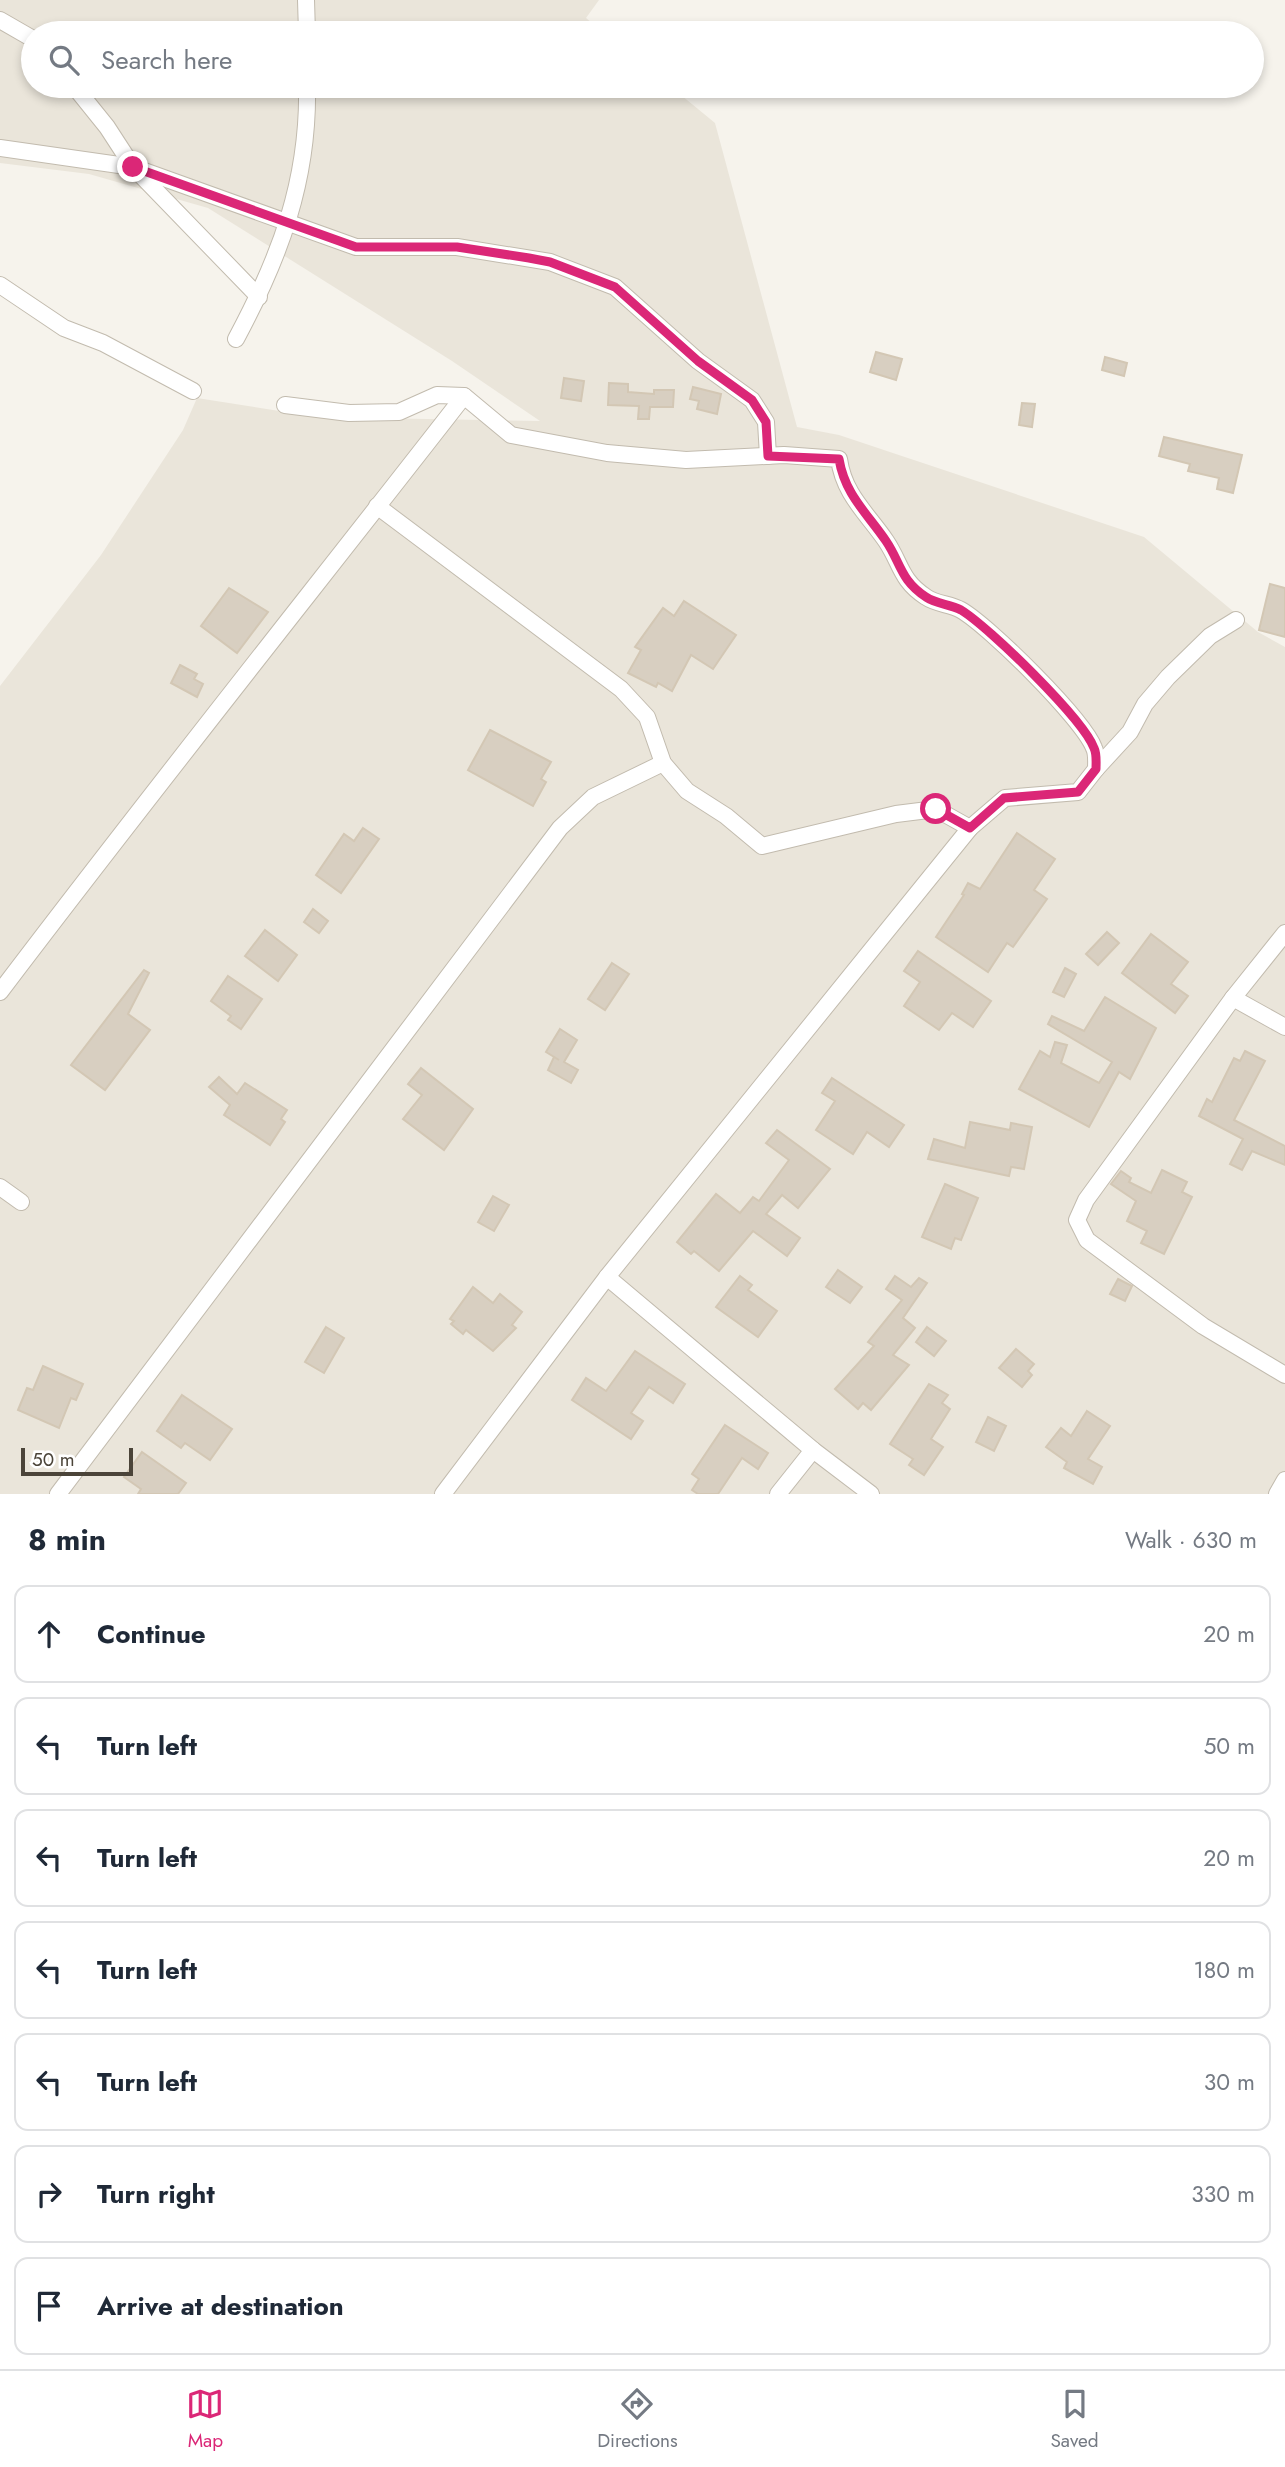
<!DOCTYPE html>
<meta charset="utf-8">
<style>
:root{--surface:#fff;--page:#f2f2f3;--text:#1f2937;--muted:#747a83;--line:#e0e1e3;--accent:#db2777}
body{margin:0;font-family:Jost,sans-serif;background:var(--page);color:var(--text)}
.scale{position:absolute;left:21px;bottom:18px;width:112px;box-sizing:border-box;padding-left:7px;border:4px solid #4b4439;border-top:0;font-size:19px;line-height:24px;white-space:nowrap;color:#4b4439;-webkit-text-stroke:5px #fff;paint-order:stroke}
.stop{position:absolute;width:21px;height:21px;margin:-16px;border:5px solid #db2777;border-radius:50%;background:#fff}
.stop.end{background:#db2777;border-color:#fff;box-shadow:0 2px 7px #0008}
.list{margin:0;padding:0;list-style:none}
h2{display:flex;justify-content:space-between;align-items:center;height:91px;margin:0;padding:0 28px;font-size:30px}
h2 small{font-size:23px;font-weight:400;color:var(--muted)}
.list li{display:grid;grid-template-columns:46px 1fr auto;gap:21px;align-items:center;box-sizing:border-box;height:98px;margin:0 14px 14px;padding:0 14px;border:2px solid var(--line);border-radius:14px}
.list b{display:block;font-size:26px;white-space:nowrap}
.list em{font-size:23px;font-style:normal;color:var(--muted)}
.icon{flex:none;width:38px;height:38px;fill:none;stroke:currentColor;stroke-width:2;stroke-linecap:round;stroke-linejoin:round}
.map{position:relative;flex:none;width:1285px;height:1494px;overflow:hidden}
.search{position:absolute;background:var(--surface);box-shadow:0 4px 10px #0003;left:21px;right:21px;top:21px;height:77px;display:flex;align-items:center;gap:18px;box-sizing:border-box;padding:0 24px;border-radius:38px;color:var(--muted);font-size:26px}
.sheet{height:875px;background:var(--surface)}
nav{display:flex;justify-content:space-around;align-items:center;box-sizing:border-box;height:98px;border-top:2px solid var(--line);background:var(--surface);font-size:19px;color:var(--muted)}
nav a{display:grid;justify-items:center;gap:4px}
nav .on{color:var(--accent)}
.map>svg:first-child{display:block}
</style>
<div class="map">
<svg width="1285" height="1494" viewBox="0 0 1285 1494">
<rect width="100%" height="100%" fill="#f6f3ec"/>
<!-- residential -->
<polygon fill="#eae5da" points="0,0 599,0 586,18 604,33 33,33 33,86 670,86 715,123 797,427 839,435 1144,537 1258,632 1285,647 1285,1494 0,1494 0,686 101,555 183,430 197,398 317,417 540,421 452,361 208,208 89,174 0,163"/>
<!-- building -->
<g fill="#d8cfc1" stroke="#d3c7b4" stroke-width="2">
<polygon points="876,352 902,359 896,380 870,372"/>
<polygon points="1105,357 1127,363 1124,376 1102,370"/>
<polygon points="564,378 584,381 581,401 561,398"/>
<polygon points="609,383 628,384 628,392 654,394 654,390 674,390 673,407 650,407 649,419 638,419 639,406 608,405"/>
<polygon points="693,387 721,394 717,414 697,409 699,401 690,399"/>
<polygon points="1022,403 1035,404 1032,427 1019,425"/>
<polygon points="1164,437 1242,455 1233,493 1217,489 1219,478 1188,471 1190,464 1159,456"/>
<polygon points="1270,584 1285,588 1285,637 1259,630"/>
<polygon points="229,588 268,612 237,653 201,626"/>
<polygon points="684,601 736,635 713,669 691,655 672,691 658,683 656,687 628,673 641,650 635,647 663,608 674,616"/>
<polygon points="180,665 197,674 194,679 203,684 197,697 171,683"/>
<polygon points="490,730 551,762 541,779 546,782 533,806 468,770"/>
<polygon points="363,828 379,839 341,893 316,875 344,834 354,841"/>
<polygon points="1017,833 1055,859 1034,890 1047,899 1013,947 1007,943 988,972 936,937 964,895 962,894 968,883 980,889"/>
<polygon points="313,909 328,921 319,933 304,922"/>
<polygon points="265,930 297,955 278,981 245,956"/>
<polygon points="1107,932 1119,943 1098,965 1086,954"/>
<polygon points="1151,934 1188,962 1171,984 1188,996 1175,1013 1122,973"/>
<polygon points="918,951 991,1001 973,1027 952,1013 939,1030 904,1006 920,982 904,971"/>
<polygon points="612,963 629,974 605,1010 588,999"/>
<polygon points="1065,968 1076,974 1064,997 1053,992"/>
<polygon points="144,970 149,973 128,1014 150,1030 105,1090 71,1065"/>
<polygon points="228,976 262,999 241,1029 228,1020 231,1016 211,1001"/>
<polygon points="1105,997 1156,1028 1130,1079 1119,1072 1089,1127 1019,1089 1040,1051 1050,1057 1055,1042 1067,1045 1061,1063 1099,1083 1112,1062 1048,1024 1052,1016 1084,1031"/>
<polygon points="560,1029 577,1040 564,1062 578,1070 571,1083 548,1070 554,1057 559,1060 546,1052"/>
<polygon points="1245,1051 1265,1061 1234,1120 1285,1146 1285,1165 1252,1151 1242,1170 1230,1164 1243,1139 1199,1116 1207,1099 1212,1102 1234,1058 1240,1061"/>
<polygon points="421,1068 473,1109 444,1150 403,1119 422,1095 408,1084"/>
<polygon points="219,1077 237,1094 245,1083 287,1110 281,1119 285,1122 270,1145 224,1115 230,1105 209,1087"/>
<polygon points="832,1078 904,1125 889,1147 867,1132 853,1154 816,1130 835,1101 822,1093"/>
<polygon points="970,1122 1010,1130 1011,1123 1032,1127 1024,1169 1011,1167 1009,1176 928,1159 934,1139 965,1148"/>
<polygon points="777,1130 830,1169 798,1208 782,1195 766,1214 800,1238 787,1256 753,1231 719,1271 694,1251 691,1254 677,1242 716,1194 740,1213 753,1197 759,1201 789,1160 766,1143"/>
<polygon points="1162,1170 1187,1182 1182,1192 1192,1197 1164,1254 1141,1243 1147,1231 1127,1221 1136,1201 1111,1184 1121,1171 1131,1178 1129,1182 1151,1193"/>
<polygon points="945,1184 978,1198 961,1240 955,1238 951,1249 922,1237"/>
<polygon points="493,1196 509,1205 494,1231 478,1222"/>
<polygon points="838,1270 862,1287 850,1303 826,1287"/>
<polygon points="740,1276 752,1285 748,1290 777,1311 758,1337 716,1307"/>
<polygon points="895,1276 911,1287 919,1278 927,1283 903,1318 915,1328 893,1355 909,1365 871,1410 863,1403 858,1409 835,1389 874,1346 868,1342 902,1300 886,1289"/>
<polygon points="1118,1279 1132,1286 1125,1301 1110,1294"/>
<polygon points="473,1287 493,1303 500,1294 522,1312 512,1325 516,1328 493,1351 466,1330 463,1334 451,1324 454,1321 450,1319"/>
<polygon points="326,1327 344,1338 324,1373 305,1362"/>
<polygon points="927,1327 946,1341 934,1356 916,1342"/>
<polygon points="1016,1349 1034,1364 1028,1371 1032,1375 1022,1387 999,1368"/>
<polygon points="635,1351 685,1384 673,1403 649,1387 631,1413 643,1421 631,1439 572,1400 586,1378 606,1391"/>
<polygon points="43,1366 83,1384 76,1400 71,1398 59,1428 18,1410 27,1388 33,1390"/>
<polygon points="929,1384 948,1395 942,1403 950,1409 931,1439 943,1447 924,1475 909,1465 913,1459 890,1444"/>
<polygon points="182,1395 232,1429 210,1460 185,1443 181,1448 157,1431"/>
<polygon points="1087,1411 1110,1426 1088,1459 1102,1467 1093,1484 1064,1468 1067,1462 1046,1447 1061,1428 1071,1436"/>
<polygon points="988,1417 1006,1426 994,1451 976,1442"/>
<polygon points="725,1425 768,1453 758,1469 742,1458 718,1494 698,1494 692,1490 699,1479 692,1474"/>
<polygon points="142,1452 186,1483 178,1494 138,1494 141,1489 124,1477"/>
</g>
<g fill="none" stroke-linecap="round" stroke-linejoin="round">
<!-- minor casing -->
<g stroke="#c2bbae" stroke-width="18">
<g id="minor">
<polyline points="306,0 307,33"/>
<polyline points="0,20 33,39"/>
<polyline points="74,86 107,127 133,167 259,297"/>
<polyline points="0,148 133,167 356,247 457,247 550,262 615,287 698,361 752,400 766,422 768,456"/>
<polyline points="0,285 64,328 103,343 193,391"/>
<path d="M236,339C280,257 309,180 307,86"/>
<path d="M285,405L349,413L399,412L437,395L464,396L511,435L607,453L686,460L784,455L839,459C844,495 867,513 886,541C901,563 900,580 926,597C936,604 950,604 961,610C989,626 1083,719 1094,748C1097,754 1096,763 1096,769L1078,792L1005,798L970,828L607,1277L443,1494"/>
<polyline points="377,506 621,689 647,717 663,763 687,791 726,816 762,846 896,814 936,809 970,828"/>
<polyline points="1096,769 1130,732 1145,704 1168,677 1210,636 1236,620"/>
<polyline points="1285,933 1233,998 1086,1200 1077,1220 1087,1240 1203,1326 1285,1375"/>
<path d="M0,992C152,791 309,595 464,396"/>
<polyline points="1233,998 1285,1027"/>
<polyline points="0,1187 21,1202"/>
<polyline points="607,1277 813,1450 871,1494"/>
<polyline points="58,1494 560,828 593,797 663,763"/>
<polyline points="778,1494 813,1450"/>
<polyline points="1277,1494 1285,1480"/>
</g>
</g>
<!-- minor -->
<use href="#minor" stroke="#fff" stroke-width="16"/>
</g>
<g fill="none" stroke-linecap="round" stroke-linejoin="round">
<!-- route -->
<path stroke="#db2777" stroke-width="9" d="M133,167L356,247H457L529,258L550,262L615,287L698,361L752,400L766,422L768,456L839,459C845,495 867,513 886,541C901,563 900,580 926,597C936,604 950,604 961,610C989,627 1083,719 1094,748C1097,754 1096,762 1096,769L1078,792L1004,798L970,828L936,809"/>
</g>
</svg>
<div class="scale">50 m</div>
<div class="stop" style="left:936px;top:809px"></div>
<div class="stop end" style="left:133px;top:167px"></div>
<div class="search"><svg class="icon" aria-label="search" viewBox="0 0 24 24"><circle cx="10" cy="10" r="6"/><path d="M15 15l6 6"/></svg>Search here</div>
</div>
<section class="sheet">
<h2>8 min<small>Walk · 630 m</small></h2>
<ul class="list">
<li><svg class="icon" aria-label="ahead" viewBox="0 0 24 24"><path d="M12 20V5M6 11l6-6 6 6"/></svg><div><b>Continue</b></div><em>20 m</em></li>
<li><svg class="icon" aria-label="left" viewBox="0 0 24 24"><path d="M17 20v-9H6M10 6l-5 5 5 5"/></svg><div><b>Turn left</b></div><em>50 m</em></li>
<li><svg class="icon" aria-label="left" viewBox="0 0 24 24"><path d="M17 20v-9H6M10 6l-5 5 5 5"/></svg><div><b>Turn left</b></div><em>20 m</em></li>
<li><svg class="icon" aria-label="left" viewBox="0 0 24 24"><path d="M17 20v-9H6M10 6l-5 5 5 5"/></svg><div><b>Turn left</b></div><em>180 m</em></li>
<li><svg class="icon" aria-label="left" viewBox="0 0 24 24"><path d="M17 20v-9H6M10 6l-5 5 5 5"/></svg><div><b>Turn left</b></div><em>30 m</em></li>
<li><svg class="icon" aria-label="right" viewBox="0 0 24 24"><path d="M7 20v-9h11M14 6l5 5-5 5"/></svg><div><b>Turn right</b></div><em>330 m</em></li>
<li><svg class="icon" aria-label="arrive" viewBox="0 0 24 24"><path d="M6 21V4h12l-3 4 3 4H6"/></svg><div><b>Arrive at destination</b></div></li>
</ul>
</section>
<nav>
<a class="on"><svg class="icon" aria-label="map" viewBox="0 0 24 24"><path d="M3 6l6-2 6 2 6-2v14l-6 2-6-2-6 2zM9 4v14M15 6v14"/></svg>Map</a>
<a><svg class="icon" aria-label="directions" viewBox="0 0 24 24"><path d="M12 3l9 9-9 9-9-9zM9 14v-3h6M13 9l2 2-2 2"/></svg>Directions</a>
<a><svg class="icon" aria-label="saved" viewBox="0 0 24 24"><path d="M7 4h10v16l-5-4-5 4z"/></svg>Saved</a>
</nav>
